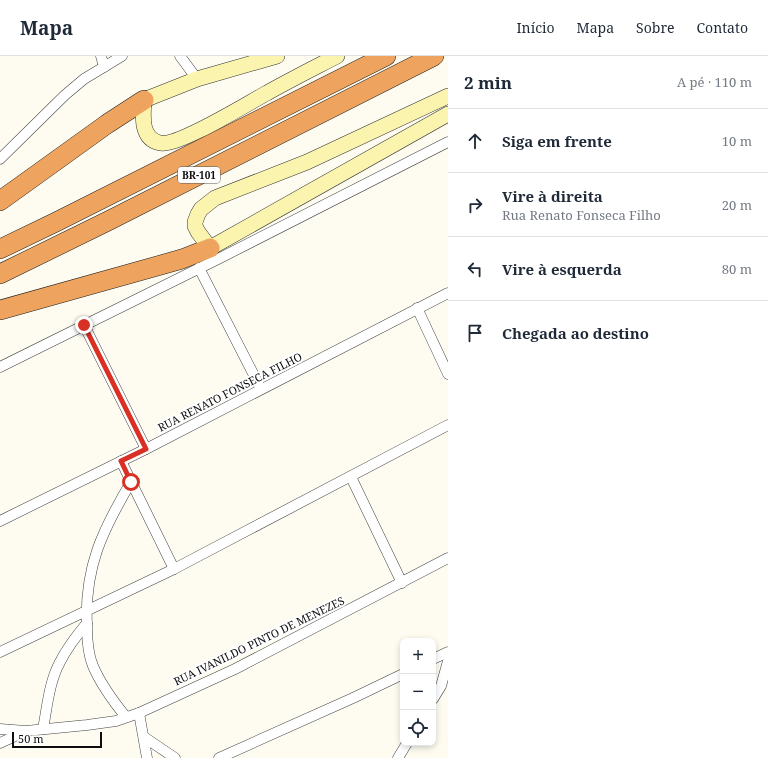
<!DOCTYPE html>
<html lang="pt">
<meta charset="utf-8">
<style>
:root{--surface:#fff;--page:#f6f6f7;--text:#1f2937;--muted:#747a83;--line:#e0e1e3}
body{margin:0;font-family:"Noto Serif",serif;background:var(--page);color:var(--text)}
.controls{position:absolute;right:12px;bottom:12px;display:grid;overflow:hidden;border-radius:8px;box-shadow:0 2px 6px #0003}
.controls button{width:36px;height:36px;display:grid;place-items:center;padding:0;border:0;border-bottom:1px solid var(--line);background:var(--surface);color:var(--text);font:20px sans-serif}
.scale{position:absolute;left:12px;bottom:10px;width:90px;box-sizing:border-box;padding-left:4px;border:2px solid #0e0e0e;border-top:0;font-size:11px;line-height:14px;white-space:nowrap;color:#0e0e0e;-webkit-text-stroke:3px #fff;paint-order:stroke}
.stop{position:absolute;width:12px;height:12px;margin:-9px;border:3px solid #d93025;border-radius:50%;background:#fff}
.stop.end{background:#d93025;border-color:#fff;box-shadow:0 1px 4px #0008}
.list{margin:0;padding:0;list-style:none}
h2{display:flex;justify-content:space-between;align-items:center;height:52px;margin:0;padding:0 16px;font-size:17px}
h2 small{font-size:13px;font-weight:400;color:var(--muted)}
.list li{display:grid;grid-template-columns:26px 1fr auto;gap:12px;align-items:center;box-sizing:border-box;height:64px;padding:0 16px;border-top:1px solid var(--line)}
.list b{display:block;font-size:15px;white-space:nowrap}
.list p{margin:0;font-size:13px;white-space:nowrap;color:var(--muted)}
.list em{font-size:13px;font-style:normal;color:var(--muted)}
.icon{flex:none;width:22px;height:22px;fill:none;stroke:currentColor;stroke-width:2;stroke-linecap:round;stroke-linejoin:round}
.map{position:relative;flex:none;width:448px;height:702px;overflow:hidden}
header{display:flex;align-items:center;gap:24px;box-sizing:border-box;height:56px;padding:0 20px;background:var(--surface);border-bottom:1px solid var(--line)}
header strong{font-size:19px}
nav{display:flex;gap:22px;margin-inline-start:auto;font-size:14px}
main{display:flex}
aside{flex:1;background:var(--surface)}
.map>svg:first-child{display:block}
</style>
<header>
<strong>Mapa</strong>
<nav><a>Início</a><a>Mapa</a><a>Sobre</a><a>Contato</a></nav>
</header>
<main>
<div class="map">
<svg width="448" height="702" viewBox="0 0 448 702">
<rect width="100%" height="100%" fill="#fefcf1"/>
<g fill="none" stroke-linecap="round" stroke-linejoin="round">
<!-- street casing -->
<g stroke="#414141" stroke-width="11">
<g id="street">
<polyline points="101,0 104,11"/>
<polyline points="180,0 197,23"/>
<polyline points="0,103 65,39 84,23 122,0"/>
<polyline points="199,212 261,333"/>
<polyline points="417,252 448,318"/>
<polyline points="84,269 146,393"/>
<polyline points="0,311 224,200 448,86"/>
<polyline points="121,405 174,513"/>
<polyline points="351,421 402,527"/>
<polyline points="0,465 146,393 448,237"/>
<polyline points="0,596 174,513 448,369"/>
<polyline points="433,603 448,596"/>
<polyline points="433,643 441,630 448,605"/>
<polyline points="139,657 147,702"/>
<path d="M126,661C113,645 101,629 93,610C88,598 87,584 87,571C84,512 102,475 131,426"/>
<polyline points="0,673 26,675 87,669 116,665 139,657 235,613 448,502"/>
<path d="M43,673C47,652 49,626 60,606C67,592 77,579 87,567"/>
<polyline points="144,681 175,702"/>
<polyline points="0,687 24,676"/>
<polyline points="219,702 353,642 403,618"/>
<polyline points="398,702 407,687"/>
</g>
</g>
<!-- secondary casing -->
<g stroke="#303030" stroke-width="16">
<g id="secondary">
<path d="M277,0L197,23L144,44C143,59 140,83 160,87C178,91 248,47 267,37C290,24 314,12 337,0"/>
<polyline points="448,40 307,106 215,142 201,153 198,158 195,166 195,170 198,176 210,192 448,58"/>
</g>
</g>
<!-- highway casing -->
<g stroke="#1f1f1f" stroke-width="20">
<g id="highway">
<polyline points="0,145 107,68 144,44"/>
<polyline points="0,193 56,166 386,0"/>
<polyline points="0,218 108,165 434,0"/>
<polyline points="0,254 182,203 210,192"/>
</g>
</g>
<!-- street -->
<use href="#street" stroke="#fff" stroke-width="10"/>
<!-- secondary -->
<use href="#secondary" stroke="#fbf4af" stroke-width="15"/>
<!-- highway -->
<use href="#highway" stroke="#eea45f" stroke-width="19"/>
</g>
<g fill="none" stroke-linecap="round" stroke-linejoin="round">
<!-- route -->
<polyline stroke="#d93025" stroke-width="5" points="84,269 146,393 121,405 131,426"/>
</g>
<g text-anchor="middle" stroke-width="4" stroke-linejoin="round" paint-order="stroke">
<!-- shield labels -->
<rect fill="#fff" stroke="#565656" stroke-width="1" x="178" y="111" width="42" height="16" rx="3"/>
<g font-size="10" font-weight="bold" fill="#0e0e0e">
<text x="199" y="123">BR-101</text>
</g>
<!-- street labels -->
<g font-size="11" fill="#0e0e0e" stroke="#fff">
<text transform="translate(230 336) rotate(-27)" y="4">RUA RENATO FONSECA FILHO</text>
<text transform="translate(259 585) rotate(-26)" y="4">RUA IVANILDO PINTO DE MENEZES</text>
</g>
</g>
</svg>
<div class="controls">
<button>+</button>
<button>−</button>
<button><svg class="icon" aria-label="locate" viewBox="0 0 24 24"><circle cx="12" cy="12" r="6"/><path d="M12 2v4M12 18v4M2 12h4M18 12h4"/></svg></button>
</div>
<div class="scale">50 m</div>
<div class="stop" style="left:131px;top:426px"></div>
<div class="stop end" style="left:84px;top:269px"></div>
</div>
<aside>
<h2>2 min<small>A pé · 110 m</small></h2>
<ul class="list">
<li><svg class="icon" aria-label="ahead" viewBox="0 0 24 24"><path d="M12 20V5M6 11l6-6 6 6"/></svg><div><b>Siga em frente</b></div><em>10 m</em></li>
<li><svg class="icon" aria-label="right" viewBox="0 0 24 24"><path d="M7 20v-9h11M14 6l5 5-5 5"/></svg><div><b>Vire à direita</b><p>Rua Renato Fonseca Filho</p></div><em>20 m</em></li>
<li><svg class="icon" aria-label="left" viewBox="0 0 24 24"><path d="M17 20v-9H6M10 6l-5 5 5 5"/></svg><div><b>Vire à esquerda</b></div><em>80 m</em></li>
<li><svg class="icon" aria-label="arrive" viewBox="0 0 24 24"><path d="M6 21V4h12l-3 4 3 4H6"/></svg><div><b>Chegada ao destino</b></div></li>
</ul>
</aside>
</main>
